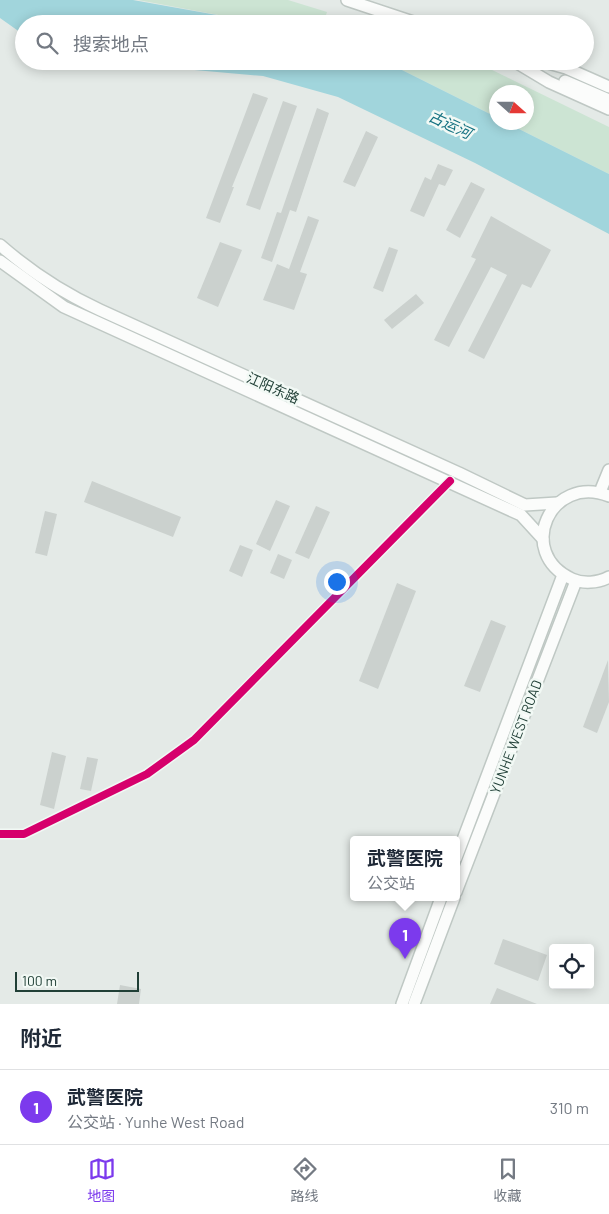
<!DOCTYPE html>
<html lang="zh">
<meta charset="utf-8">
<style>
:root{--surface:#fff;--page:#f6f6f7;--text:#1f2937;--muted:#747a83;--line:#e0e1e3;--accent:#7c3aed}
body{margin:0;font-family:Barlow,"Noto Sans SC",sans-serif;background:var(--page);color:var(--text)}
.controls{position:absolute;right:15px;bottom:15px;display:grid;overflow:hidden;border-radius:5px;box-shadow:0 2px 12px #0003}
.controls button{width:45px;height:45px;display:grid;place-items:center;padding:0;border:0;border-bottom:1px solid var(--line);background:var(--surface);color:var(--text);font:25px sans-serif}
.compass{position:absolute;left:489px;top:85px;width:45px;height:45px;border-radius:50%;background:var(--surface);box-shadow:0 2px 12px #0003;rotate:111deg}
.scale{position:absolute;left:15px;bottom:12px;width:124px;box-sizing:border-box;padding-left:5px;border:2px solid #203f36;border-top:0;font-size:14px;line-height:18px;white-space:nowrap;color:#203f36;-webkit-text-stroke:4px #f2f9f5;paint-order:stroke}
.you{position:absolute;left:336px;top:581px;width:18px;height:18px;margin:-12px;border:4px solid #fff;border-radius:50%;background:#1a73e8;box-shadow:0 0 0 8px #1a73e833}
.badge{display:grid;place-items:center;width:32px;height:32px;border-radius:50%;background:var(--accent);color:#fff;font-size:16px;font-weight:700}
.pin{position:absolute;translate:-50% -41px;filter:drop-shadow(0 1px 2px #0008)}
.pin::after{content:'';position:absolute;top:26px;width:18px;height:15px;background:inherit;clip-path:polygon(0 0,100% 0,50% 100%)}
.popup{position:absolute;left:350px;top:836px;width:110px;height:65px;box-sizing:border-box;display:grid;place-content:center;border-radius:5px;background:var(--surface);filter:drop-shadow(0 1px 4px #0005);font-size:16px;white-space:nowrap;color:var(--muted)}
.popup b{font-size:19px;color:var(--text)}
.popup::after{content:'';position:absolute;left:50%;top:100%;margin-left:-10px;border:10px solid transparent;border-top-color:var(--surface)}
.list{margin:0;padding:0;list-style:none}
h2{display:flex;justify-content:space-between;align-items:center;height:65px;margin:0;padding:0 20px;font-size:21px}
h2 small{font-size:16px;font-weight:400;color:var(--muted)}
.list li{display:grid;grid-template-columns:32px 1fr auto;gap:15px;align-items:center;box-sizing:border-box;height:75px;padding:0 20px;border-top:1px solid var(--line)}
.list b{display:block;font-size:19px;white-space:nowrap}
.list p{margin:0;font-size:16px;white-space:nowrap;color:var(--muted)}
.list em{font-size:16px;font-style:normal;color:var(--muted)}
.icon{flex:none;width:28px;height:28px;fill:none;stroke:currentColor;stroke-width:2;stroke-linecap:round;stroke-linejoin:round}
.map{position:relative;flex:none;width:609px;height:1004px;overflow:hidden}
.search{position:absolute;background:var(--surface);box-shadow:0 2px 12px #0003;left:15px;right:15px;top:15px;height:55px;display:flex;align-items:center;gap:12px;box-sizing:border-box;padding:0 18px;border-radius:28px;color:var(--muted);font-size:19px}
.sheet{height:140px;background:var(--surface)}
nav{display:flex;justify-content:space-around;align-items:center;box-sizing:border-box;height:70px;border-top:1px solid var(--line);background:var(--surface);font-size:14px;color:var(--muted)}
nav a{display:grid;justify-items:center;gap:2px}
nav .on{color:var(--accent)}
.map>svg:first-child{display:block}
</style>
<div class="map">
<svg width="609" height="1004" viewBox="0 0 609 1004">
<rect width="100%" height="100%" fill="#e4eae7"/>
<!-- green -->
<g fill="#cce4d3">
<polygon points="138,0 288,0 327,12 323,24 267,24"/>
<polygon points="384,61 468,61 486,67 609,127 609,174 507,123 526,122 526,92 496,92 496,117"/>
</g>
<!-- water -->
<g fill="#a1d5dc">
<polygon points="0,0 133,0 267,24 24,24 24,35 0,18"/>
<polygon points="94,61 384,61 496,117 496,122 507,123 609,174 609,234 475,163 338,97 263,76"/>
</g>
<!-- building -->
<g fill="#cbd1ce">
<polygon points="253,93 268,98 232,187 234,187 220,223 206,218"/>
<polygon points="283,101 297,106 260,210 246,205"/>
<polygon points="317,108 329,113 296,212 290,210 272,262 261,258 277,212 281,213"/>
<polygon points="366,131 378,137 355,187 343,182"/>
<polygon points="438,164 453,170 445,186 439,184 424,217 410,211 425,177 431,180"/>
<polygon points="471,182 485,189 460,238 446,230"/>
<polygon points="308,216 319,220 300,272 307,274 294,310 263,300 277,264 289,269"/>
<polygon points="491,216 551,250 531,288 522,284 484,359 468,351 507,275 491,267 449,347 434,340 476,259 471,257"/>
<polygon points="220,242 242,250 218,307 197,298"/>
<polygon points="389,247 398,250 383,292 373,288"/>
<polygon points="416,294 424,303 392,329 384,320"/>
<polygon points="92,481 181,517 173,537 84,502"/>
<polygon points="276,500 290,506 270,551 256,544"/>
<polygon points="316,506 330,512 309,559 295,553"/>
<polygon points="45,511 57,514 47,556 35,553"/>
<polygon points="240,545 253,550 242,577 229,571"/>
<polygon points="278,554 292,560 284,579 270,573"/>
<polygon points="397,583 416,591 378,689 359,681"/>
<polygon points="491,620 506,626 480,692 464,686"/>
<polygon points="608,660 609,702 597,733 583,727"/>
<polygon points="52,752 66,756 54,809 40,805"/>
<polygon points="87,757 98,759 91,791 80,789"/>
<polygon points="503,939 547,955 538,981 494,964"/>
<polygon points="120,985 141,989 139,1004 117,1004"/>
<polygon points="497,988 537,1004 490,1004"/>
</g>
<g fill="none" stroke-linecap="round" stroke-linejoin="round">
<!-- minor casing -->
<g stroke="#c1c7c4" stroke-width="10">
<polyline id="minor" points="0,834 24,834 147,774 194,740 450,481"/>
</g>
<!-- secondary casing -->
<g stroke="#bfc8c4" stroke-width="14">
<g id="secondary">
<polyline points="347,0 419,24"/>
<polyline points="514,61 549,82 609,109"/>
<polyline points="541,61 566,68 609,87"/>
<polyline points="565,81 609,100"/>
<path d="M0,245C31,272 63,293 100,310L459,473L525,505L557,503"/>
<polyline points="0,261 64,307 521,515 543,539"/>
<polyline points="600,492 609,470"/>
<path d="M609,496C550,473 515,553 572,579C583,584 598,583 609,577"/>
<polyline points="456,858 563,575"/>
<polyline points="456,892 576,581"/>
<polyline points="402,1004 441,898"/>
<polyline points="414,1004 454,898"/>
</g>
</g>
<!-- minor -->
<use href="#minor" stroke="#fbfcfb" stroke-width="8"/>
<!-- secondary -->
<use href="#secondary" stroke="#fbfcfb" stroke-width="11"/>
<!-- cycleway casing -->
<g stroke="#f2f9f5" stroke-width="11">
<polyline id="cycleway" points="0,834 24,834 147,774 194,740 450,481"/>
</g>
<!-- cycleway -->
<use href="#cycleway" stroke="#d6006c" stroke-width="8"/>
</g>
<g text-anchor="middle" stroke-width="5" stroke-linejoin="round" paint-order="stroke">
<!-- street labels -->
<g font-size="14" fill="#203f36" stroke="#f2f9f5">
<text transform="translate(273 388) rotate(24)" y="5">江阳东路</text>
<text transform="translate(516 737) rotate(-69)" y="5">YUNHE WEST ROAD</text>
</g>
<!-- water labels -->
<g font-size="15" font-style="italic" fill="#147180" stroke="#f2f9f5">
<text transform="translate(450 125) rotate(25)" y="5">古运河</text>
</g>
</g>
</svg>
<div class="controls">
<button><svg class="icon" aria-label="locate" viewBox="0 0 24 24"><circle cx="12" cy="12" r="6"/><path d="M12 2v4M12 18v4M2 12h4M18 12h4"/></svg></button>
</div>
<svg class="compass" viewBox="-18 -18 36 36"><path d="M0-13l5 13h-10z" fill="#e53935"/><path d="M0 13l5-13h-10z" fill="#747a83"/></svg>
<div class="scale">100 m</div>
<div class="you"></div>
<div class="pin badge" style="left:405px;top:959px">1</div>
<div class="popup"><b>武警医院</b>公交站</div>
<div class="search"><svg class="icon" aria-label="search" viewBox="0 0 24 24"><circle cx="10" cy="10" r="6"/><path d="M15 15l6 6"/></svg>搜索地点</div>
</div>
<section class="sheet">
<h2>附近<small></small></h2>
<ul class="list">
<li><span class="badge">1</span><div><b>武警医院</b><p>公交站 · Yunhe West Road</p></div><em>310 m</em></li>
</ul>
</section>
<nav>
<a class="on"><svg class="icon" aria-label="map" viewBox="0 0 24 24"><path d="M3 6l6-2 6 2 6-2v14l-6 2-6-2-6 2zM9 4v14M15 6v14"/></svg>地图</a>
<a><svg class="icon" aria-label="directions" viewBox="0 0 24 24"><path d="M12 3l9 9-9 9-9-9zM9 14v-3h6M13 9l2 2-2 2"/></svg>路线</a>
<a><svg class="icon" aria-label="saved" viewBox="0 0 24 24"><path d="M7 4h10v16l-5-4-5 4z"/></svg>收藏</a>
</nav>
